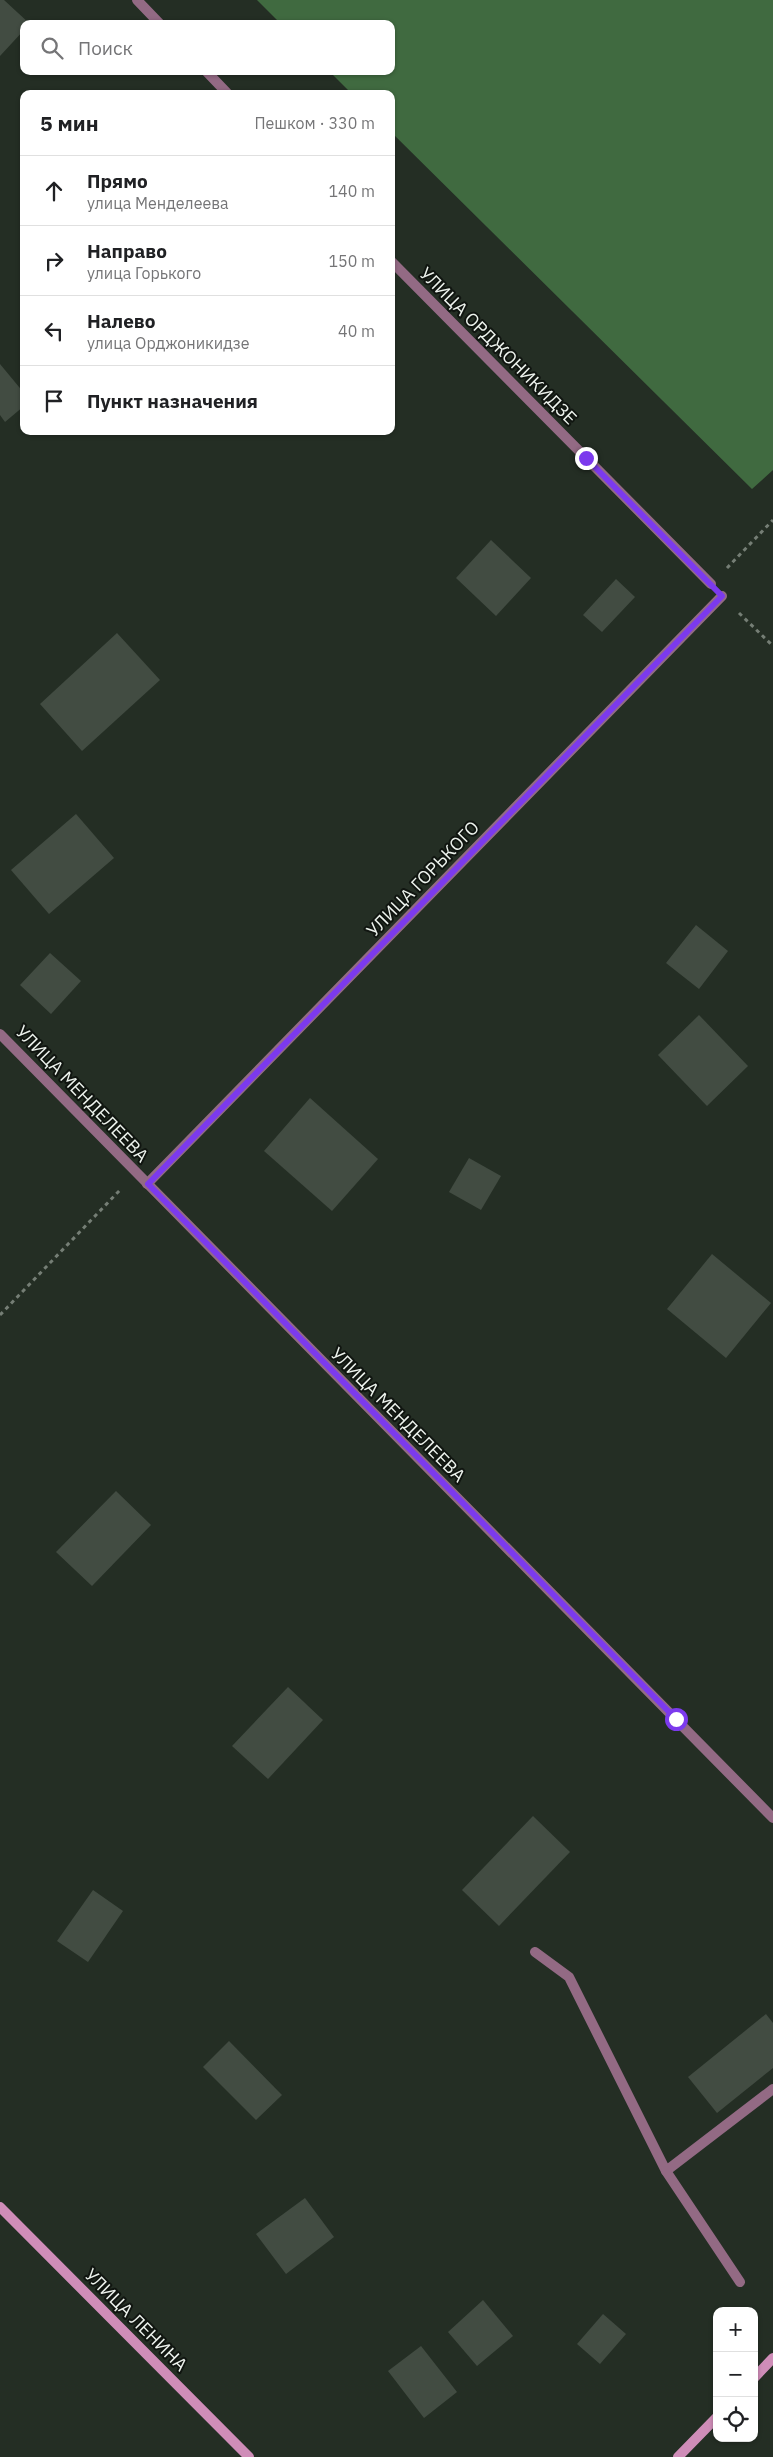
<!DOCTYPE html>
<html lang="ru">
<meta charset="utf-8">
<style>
:root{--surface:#fff;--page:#f2f2f2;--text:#202124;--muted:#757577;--line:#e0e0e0}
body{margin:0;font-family:"IBM Plex Sans",sans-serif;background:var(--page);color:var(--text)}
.controls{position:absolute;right:15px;bottom:15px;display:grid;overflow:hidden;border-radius:10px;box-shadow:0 1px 4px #0004}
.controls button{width:45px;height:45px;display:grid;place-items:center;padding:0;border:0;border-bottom:1px solid var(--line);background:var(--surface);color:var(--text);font:25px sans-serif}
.stop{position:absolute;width:15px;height:15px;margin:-11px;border:4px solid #7c3aed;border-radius:50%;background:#fff}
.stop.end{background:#7c3aed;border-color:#fff;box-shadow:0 1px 5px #0008}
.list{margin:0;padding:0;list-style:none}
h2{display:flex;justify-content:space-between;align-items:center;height:65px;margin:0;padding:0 20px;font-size:21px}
h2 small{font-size:16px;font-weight:400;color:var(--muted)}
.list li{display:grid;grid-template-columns:32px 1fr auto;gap:15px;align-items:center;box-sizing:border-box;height:70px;padding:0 20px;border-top:1px solid var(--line)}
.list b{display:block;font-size:19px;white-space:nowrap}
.list p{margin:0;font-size:16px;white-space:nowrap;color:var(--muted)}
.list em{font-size:16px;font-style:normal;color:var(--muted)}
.icon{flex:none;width:28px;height:28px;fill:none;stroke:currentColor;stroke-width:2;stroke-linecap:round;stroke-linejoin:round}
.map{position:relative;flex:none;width:773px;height:2457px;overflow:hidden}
.search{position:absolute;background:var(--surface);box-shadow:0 1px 4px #0004;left:20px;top:20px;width:375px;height:55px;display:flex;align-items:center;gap:12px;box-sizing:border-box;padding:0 18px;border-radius:10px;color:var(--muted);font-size:19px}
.panel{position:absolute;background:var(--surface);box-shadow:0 1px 4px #0004;left:20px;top:90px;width:375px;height:345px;border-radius:10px}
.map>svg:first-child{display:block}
</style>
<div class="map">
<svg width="773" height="2457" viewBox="0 0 773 2457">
<rect width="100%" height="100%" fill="#242e24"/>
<!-- forest -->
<polygon fill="#406a40" points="257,0 773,0 773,470 752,489 391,132 391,94 352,94 329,71 391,71 391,24 281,24"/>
<!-- building -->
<g fill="#424c42">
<polygon points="0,0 4,0 30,24 24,24 24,30 0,56"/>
<polygon points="0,364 24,393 24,406 5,422 0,415"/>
<polygon points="491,540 531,578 496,616 456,578"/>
<polygon points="616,579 635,597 602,632 583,615"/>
<polygon points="117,633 160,680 82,751 40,704"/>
<polygon points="76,814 114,858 49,914 11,870"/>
<polygon points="696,925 728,951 699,989 666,963"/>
<polygon points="50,953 81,981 51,1014 20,985"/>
<polygon points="699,1015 748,1066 707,1106 658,1055"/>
<polygon points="310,1098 378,1159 332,1211 264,1151"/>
<polygon points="469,1158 501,1176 481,1210 449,1192"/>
<polygon points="712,1254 771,1303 726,1358 667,1309"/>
<polygon points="116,1491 151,1525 92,1586 56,1552"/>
<polygon points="288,1687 323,1720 268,1779 232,1746"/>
<polygon points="533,1816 570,1852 499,1926 462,1890"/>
<polygon points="93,1890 123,1911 88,1962 57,1941"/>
<polygon points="766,2014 773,2023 773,2068 717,2113 688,2077"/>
<polygon points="229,2041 282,2095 256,2120 203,2067"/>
<polygon points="305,2198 334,2237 286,2274 256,2234"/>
<polygon points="483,2300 513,2336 477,2366 448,2332"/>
<polygon points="603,2314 626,2334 600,2364 577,2344"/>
<polygon points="421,2346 457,2392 424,2418 388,2371"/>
</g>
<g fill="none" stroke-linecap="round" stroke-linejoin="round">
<!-- path -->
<g stroke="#757e75" stroke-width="3" stroke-dasharray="4 4" stroke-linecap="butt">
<polyline points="727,568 773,520"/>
<polyline points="739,613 773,646"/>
<polyline points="0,1315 120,1190"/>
</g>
<!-- lane -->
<g stroke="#936a84" stroke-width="10">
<polyline points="535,1952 569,1977 666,2171 773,2089"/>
<polyline points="666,2171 740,2282"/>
</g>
<!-- street -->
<g stroke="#936a84" stroke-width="10">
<polyline points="137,0 160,24"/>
<polyline points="206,71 228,94"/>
<polyline points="391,261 711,584"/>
<polyline points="0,1034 773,1818"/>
<polyline points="147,1184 722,596"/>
</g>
<!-- secondary -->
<g stroke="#cf8db8" stroke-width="10">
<polyline points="0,2207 249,2457"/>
<polyline points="754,2378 773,2358"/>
<polyline points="678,2457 717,2417"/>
</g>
</g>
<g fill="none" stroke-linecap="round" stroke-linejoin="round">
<!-- route -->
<polyline stroke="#7c3aed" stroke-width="6" points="586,458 722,596 148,1184 676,1719"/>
</g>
<g text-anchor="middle" stroke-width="4" stroke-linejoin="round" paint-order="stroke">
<!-- street labels -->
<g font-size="18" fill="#edf3ed" stroke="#101510">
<text transform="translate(498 346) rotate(45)" y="6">УЛИЦА ОРДЖОНИКИДЗЕ</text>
<text transform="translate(423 879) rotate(-46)" y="6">УЛИЦА ГОРЬКОГО</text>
<text transform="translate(82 1094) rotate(46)" y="6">УЛИЦА МЕНДЕЛЕЕВА</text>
<text transform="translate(398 1415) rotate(45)" y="6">УЛИЦА МЕНДЕЛЕЕВА</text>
<text transform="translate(136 2320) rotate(45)" y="6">УЛИЦА ЛЕНИНА</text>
</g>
</g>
</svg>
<div class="controls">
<button>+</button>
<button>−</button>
<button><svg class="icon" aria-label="locate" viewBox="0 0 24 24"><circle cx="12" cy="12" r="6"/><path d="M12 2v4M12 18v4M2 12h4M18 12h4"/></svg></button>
</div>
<div class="stop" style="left:676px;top:1719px"></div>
<div class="stop end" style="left:586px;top:458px"></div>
<div class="search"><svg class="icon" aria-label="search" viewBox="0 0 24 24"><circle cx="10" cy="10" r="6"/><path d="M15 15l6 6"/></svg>Поиск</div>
<section class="panel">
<h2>5 мин<small>Пешком · 330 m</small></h2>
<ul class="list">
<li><svg class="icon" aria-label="ahead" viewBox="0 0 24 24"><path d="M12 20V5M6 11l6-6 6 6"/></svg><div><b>Прямо</b><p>улица Менделеева</p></div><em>140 m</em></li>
<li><svg class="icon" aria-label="right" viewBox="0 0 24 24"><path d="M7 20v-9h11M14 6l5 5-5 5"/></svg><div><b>Направо</b><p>улица Горького</p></div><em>150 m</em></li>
<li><svg class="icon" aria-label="left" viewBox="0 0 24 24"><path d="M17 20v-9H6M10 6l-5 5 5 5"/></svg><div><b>Налево</b><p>улица Орджоникидзе</p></div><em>40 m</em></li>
<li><svg class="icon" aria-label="arrive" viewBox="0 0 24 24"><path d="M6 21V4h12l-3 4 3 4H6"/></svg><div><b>Пункт назначения</b></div></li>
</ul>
</section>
</div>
